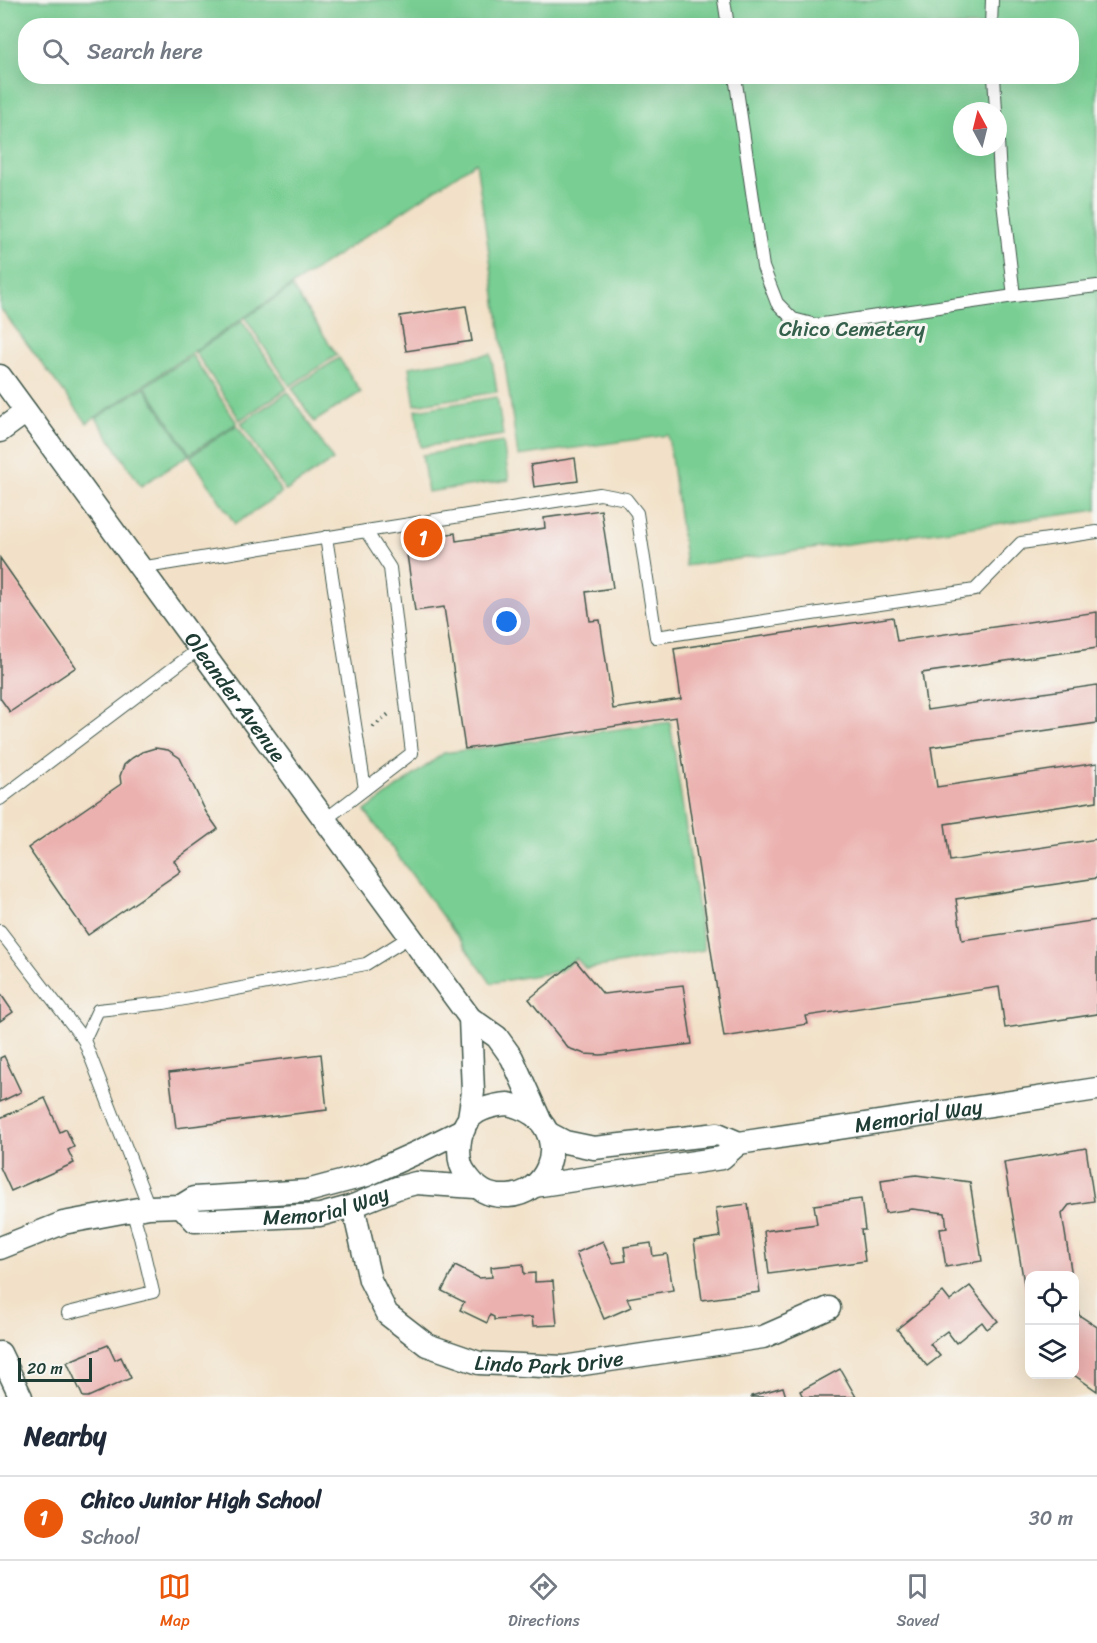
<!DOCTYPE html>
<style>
:root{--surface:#fff;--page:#f6f6f7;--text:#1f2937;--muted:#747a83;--line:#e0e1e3;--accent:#ea580c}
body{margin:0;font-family:Sriracha,sans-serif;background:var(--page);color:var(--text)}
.controls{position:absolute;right:18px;bottom:18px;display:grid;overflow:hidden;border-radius:12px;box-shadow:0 6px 24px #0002}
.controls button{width:54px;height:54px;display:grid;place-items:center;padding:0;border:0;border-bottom:2px solid var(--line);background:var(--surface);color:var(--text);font:30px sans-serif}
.compass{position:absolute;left:953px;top:102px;width:54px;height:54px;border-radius:50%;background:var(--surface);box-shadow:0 6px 24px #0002;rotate:353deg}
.scale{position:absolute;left:18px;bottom:15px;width:74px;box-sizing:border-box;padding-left:6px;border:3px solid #1f3d34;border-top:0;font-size:16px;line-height:21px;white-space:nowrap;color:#1f3d34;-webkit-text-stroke:4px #f6f6f2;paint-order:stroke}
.you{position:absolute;left:507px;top:622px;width:21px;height:21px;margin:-15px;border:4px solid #fff;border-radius:50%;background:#1a73e8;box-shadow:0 0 0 9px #1a73e833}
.badge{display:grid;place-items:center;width:39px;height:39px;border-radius:50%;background:var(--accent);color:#fff;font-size:20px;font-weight:700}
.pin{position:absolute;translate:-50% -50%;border:3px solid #fff;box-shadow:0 2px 6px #0006}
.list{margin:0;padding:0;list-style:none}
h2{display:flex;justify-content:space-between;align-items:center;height:78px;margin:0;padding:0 24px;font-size:26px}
h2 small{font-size:20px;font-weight:400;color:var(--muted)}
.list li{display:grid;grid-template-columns:39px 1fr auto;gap:18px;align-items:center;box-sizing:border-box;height:84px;padding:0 24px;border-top:2px solid var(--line)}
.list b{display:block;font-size:22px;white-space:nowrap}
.list p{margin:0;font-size:20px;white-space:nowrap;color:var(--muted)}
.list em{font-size:20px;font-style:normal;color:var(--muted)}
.icon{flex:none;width:33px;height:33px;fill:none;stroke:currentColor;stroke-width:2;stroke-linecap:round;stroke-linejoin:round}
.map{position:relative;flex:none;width:1097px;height:1397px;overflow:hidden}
.search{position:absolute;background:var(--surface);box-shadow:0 6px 24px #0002;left:18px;right:18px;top:18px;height:66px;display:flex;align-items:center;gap:15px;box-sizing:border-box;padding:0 21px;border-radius:24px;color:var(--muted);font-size:22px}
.sheet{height:162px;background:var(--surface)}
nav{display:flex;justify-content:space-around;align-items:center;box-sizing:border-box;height:84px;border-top:2px solid var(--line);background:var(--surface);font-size:16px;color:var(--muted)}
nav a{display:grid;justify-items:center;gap:3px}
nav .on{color:var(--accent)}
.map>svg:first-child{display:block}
</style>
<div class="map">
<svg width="1097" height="1397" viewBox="0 0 1097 1397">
<rect width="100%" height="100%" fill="#f6f6f2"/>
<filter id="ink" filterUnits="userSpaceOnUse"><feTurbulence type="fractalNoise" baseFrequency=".0167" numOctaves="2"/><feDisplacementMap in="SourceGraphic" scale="12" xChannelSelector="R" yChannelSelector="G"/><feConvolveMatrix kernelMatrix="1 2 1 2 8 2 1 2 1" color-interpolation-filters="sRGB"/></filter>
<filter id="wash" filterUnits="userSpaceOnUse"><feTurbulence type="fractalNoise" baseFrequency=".008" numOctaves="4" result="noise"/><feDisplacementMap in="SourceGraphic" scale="24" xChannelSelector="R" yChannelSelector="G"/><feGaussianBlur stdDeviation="1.35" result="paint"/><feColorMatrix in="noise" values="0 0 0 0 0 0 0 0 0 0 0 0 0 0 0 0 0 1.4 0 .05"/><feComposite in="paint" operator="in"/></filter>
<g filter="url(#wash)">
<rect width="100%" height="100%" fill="#f2e1c8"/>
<!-- green -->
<g fill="#78ce93" stroke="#4c8664" stroke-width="1.5" fill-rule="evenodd">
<path d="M0,0H1097V510L686,566L668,435L518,456L476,162L87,423L0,308ZM26,26H1072V76H26ZM962,111H998V147H962Z"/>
<polygon points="292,287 337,355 290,386 245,318"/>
<polygon points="242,321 287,389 240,420 195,352"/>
<polygon points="491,354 497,392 415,405 409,367"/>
<polygon points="192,355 237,423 190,454 145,386"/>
<polygon points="339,358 361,392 314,422 292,388"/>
<polygon points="144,387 189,455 141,486 96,418"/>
<polygon points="288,392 333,460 286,491 241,423"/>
<polygon points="497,397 503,435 421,447 416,410"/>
<polygon points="237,425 282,493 235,524 190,456"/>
<polygon points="503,442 509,480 428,492 422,455"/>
<polygon points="670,722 704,950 586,969 576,958 560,971 491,983 365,811 444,753"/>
</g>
<g id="blocks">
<!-- building -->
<g fill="#ebb1af">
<polygon points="466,306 472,341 406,351 400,316"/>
<polygon points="575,458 578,481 534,487 531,465"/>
<polygon points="601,510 613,588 586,592 590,621 600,620 613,709 681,699 674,649 893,617 897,641 1097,612 1097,648 922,673 927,710 1097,685 1097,723 931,747 937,787 1097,763 1097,801 945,824 950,861 1097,839 1097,878 956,899 962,940 1097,920 1097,1014 1005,1028 999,987 806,1016 808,1024 724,1037 676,717 465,749 444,607 415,611 405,540 455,533 456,541 545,528 544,518"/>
<polygon points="0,558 76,667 10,712 0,698"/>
<polygon points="155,748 168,750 180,758 206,812 218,829 174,861 181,871 88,935 28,848 121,784 120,776 124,765 132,758 142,752"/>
<polygon points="576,961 603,994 683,985 692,1044 601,1055 585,1054 568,1048 529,999"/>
<polygon points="0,993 13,1012 0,1021"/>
<polygon points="321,1054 327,1110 176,1128 169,1073"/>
<polygon points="4,1056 21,1092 0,1102 0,1058"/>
<polygon points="45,1098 60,1132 66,1129 74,1147 68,1150 74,1163 11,1191 0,1167 0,1118"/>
<polygon points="1086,1148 1094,1201 1069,1205 1062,1214 1072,1276 1030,1276 1030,1308 1028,1308 1004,1162"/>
<polygon points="916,1175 970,1182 982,1261 946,1267 940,1229 947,1228 945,1213 912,1209 885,1213 881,1180"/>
<polygon points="861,1199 865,1230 861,1230 865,1261 769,1274 764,1231 817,1224 814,1205"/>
<polygon points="748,1204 760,1292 702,1300 694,1241 720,1237 716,1208"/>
<polygon points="603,1241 613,1263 626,1261 624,1247 651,1243 653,1256 667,1254 673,1290 627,1298 631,1307 604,1319 576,1253"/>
<polygon points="523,1264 524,1274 535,1273 535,1282 553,1281 557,1325 533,1326 532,1317 494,1320 494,1317 490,1315 487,1323 460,1310 464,1302 442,1291 455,1266 479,1278 492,1277 491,1267"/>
<polygon points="970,1286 998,1321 987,1329 982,1322 956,1343 947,1331 930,1344 940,1356 927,1366 897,1329 943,1292 950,1301"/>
<polygon points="1074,1295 1076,1295 1079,1315 1097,1327 1097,1391 1074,1375"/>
<polygon points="108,1345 115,1360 121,1357 131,1378 88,1397 83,1397 67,1362"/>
<polygon points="840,1369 856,1397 803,1397 800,1391"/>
<polygon points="783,1387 786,1397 751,1397 751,1396"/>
</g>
</g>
</g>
<g filter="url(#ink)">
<use href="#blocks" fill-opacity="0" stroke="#3f564a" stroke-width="1.5"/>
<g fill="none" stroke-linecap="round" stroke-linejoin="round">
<!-- lane casing -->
<g stroke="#3f564a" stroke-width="14">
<g id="lane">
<polyline points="724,0 728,26"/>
<polyline points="991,26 992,0"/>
<polyline points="735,76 763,267 777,303 793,319 816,325 1014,296 1097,286"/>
<polyline points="994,76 996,111"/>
<polyline points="998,141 1000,177 1014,296"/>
<polyline points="366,531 600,494 626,499 637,513 656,637 975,590 1021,543 1097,532"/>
<polyline points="326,537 365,789"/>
<polyline points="140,568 366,531 390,568 412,753 326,819"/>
<polyline points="0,799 200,648"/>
<polyline points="0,931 84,1040"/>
<polyline points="149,1207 84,1040 98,1010 164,1003 366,964 411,936"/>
<polyline points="68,1313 153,1292 140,1237 132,1210"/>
</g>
</g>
<!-- street casing -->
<g stroke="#3f564a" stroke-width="25">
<g id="street">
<path id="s1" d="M0,376L470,1018L497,1037L512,1058L539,1118"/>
<polyline points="0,431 26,412"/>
<path d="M508,1104C520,1107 532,1111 540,1121C565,1149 545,1194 508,1196C488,1197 477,1190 466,1174C455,1161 458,1130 470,1118C479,1108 496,1105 508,1104Z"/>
<polyline points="469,1118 473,1092 470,1018"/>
<path id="s2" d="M548,1133L565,1142L594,1148L718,1134L739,1143L1097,1089"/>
<polyline points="534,1186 722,1158 739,1143"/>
<path id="s3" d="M181,1206L195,1221L320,1215L353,1206L397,1188L416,1183L475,1187"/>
<path id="s4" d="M353,1206L370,1280L387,1314L427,1345L479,1363L563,1367L763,1337L829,1308"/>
<polyline points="0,1248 63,1223 149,1207 181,1206 194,1198 307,1191 367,1175 418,1152 464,1129"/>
<polyline points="0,1353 21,1397"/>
</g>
</g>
<!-- path -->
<polyline stroke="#3f564a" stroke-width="4" stroke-dasharray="1.5 4.5" stroke-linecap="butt" points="373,727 390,713"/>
<!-- lane -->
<use href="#lane" stroke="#fff" stroke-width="12"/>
<!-- street -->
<use href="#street" stroke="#fff" stroke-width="22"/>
</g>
</g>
<g text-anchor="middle" stroke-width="6" stroke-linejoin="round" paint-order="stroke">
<!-- park labels -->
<g font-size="21" fill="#35614c" stroke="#f6f6f2">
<text x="852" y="336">Chico Cemetery</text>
</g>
<!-- street labels -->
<g font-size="21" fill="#1f3d34" stroke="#f6f6f2">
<text dy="7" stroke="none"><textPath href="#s1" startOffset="398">Oleander Avenue</textPath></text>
<text dy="7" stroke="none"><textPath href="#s2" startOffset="378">Memorial Way</textPath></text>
<text dy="7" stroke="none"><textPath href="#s3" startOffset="153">Memorial Way</textPath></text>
<text dy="7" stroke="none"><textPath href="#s4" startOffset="290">Lindo Park Drive</textPath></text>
</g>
</g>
</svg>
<div class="controls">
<button><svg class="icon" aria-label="locate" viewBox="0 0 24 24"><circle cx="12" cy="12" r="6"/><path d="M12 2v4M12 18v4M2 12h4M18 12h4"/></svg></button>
<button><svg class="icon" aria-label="layers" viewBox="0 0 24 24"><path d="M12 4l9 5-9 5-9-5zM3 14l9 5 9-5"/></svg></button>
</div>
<svg class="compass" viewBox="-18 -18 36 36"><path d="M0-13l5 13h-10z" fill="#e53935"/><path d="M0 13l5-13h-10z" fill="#747a83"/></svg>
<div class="scale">20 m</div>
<div class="you"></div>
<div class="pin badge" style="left:423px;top:538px">1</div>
<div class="search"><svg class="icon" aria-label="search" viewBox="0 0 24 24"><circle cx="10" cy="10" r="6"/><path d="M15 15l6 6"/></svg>Search here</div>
</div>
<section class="sheet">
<h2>Nearby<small></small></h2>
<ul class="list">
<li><span class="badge">1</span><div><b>Chico Junior High School</b><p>School</p></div><em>30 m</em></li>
</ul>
</section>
<nav>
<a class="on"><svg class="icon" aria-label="map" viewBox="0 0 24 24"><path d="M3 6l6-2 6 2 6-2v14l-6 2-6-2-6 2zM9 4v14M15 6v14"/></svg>Map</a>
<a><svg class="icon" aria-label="directions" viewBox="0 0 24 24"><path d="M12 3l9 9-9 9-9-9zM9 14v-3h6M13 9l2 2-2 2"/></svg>Directions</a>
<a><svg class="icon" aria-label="saved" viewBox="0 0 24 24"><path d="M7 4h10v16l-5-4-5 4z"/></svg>Saved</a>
</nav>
